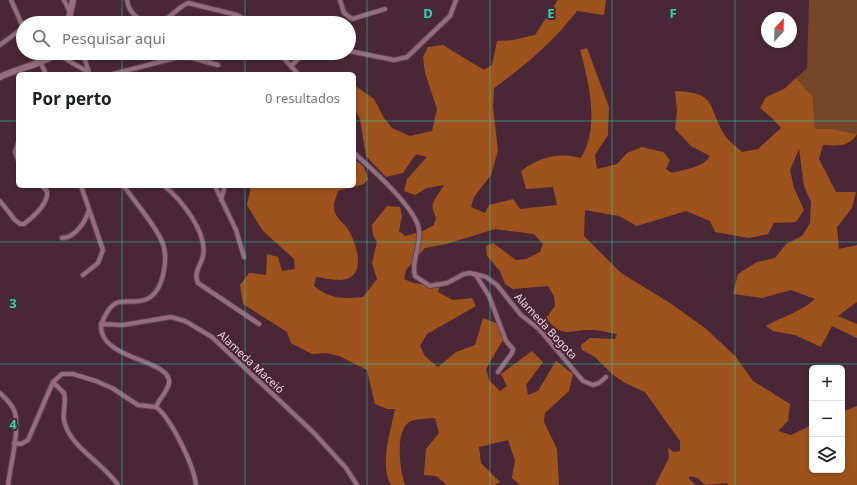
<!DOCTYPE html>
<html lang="pt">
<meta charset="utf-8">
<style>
:root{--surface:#fff;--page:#f6f6f6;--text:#202124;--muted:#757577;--line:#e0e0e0}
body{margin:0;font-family:"Noto Sans",sans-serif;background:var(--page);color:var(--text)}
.controls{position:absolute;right:12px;bottom:12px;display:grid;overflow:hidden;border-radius:6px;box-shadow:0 2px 6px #0003}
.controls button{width:36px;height:36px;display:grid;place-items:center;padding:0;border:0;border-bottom:1px solid var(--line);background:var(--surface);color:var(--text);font:20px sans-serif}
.compass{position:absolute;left:761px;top:12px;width:36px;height:36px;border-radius:50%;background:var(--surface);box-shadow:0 2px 6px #0003;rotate:22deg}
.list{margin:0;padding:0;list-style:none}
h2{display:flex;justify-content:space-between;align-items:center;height:52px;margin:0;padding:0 16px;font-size:17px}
h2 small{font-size:13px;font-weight:400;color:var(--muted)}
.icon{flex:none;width:22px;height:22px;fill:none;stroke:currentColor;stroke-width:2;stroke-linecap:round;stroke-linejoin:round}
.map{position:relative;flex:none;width:857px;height:485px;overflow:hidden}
.search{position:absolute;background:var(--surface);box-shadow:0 2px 6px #0003;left:16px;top:16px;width:340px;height:44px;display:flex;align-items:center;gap:10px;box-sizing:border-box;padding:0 14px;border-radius:22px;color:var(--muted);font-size:15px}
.panel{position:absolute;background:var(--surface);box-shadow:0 2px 6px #0003;left:16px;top:72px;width:340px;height:116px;border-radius:6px}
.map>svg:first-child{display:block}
</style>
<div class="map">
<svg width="857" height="485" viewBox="0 0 857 485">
<rect width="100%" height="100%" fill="#4a2737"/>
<!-- green -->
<polygon fill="#764628" points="809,0 857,0 857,134 832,129 815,129 813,97 796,78 807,68"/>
<!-- forest -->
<path fill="#9f531c" d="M558,0H606L604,15L577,11C554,41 525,66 494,88L493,106L498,151L491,175L474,197L471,207L485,213L489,205L513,199L520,209L557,205L553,187L526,189L521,171C540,157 558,152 581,158C600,126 589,83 580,50L587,48L609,107L608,135L595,155L597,169L617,164L627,153L642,147L663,152L670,160L666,169L672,173C685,169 703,168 710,156L691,146L675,129L677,111L675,91C717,93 707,104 724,134C728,141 736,146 742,152L758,149L781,128L772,118L760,108L766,97L784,89L796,78L813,97L815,129H832L857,134C850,147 836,146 823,145L819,159L836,192H856L852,208L837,227L839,249L857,245V302L838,316L857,324V338L832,326L821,347L795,335L773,331L766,326C783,316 801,312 815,299L791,290L762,298L733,294L738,274L757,262L775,258L786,244L802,236L810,223L811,202L804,186L799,149L790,170L794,188L804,210L796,222L774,223L768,234L749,238L715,232L710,221L686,211L637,226L619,216L585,210L584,236L621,273L670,303L705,328L735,356L753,381L790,404L788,421L778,431L791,435L812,425V470H842V412L857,406V485H728L727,483L705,485L698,478L689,476V479L696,485H655L669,458L668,448L674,452L680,451V441L645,392L625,383L612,374L595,357L582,350L581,345L590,338L615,339L617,334C609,333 600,330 592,330C570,329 563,340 546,318L555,306L554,296L548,286L513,289L505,284L500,271L487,256L486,246L493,243L516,260L526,259L540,252L543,244L534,234L495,229L446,244L425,248L406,270L404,279C416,285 424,286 437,281L441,284L438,292L453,300L472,298L476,306L427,334L420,346L425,356L438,367L456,352L475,345L483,318L501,325L503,340L486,369L489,380L500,391L507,386L501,374L532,351L543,362L526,385L528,395L538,391L556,361L573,374L569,391L545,413L544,422L557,449L559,485H520L512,478L515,460L508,440L479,447L481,463L500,482L495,485H447L436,476L424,475L426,449L439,433L435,418C428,419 413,418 408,423C395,433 400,471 405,485H391C379,464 391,430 395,409H387L375,404L367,370L339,356L326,353L312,354L291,343L287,332L243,304L240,285L249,273L266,275L267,254L278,257L282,271L295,269L294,259L263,231L247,205L251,186H354V159L364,167L368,179L364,184L338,191C337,196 333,203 334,208C335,218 342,221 347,228C357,243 368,278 341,280C333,280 324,278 316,277L314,286C330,299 343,299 363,297L377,279L372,263L377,242L373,235L372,225L387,206L400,207L402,216L399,231L405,236L423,231L434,225L436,218C428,201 436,200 444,185L427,188L415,195L404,191L407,179L427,157L416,154L403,173L386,177L366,156L360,119L354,108V85L374,99L384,118L392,128L410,136L432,131L437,109L425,73L423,57L428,47L443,45L484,70L492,65L497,41L513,40L535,35Z"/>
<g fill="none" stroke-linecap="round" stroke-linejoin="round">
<!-- street casing -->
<g stroke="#624553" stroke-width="6">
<g id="street">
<polyline points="11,0 23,27"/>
<polyline points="64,0 70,12"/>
<path d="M127,0C129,16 147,28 162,21C172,17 178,7 188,3L237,15L253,23"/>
<polyline points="340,0 344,13 352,19 385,9"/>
<polyline points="0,45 23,28"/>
<polyline points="349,51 394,60 407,57 450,16 456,0"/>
<polyline points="36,53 46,74"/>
<polyline points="83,53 89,73"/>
<polyline points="279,53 298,74"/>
<polyline points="332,53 342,53"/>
<polyline points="57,54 88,72"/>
<polyline points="291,66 304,53"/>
<polyline points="113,74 179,57 192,58 218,65"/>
<polyline points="18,143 15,152 18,160"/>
<path d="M354,153C371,168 417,209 419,230C421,246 411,261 415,276L430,286L447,283L464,274L470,273L476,275L489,296L506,341L513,349L512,353L498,372"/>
<polyline points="81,186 103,250 98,263 83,275"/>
<path d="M124,186C135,203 156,225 163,244C168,259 164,291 147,299C129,307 117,292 105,316C102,321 100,327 102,333C110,360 172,361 169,383C168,391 159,399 156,407"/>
<path d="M164,186C181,199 208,233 203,256C201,265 193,273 198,283L259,324"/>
<polyline points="215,186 236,230 244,257"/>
<polyline points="221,200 225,186"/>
<path d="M0,201L15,220L20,224H24C33,217 49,203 47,191L42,186"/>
<path d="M62,238C74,238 85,223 88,212"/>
<polyline points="475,274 486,277 497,285 521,315 539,329 583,381 593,385 599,383 606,377"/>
<polyline points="101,324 123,325 171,317 185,321 212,337 314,433 346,468 357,485"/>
<path d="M53,382L64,393C67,403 61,414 65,424C72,448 103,463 118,485"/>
<path d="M0,393C5,398 11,403 14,410C21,426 10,467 8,485"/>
<path d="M156,407C171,418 194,466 196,485"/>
<polyline points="14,443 21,444 28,440 53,382 62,374 73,374 96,381 112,388 138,405 156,407"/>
</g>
</g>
<!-- secondary casing -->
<g stroke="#624553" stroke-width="8">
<g id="secondary">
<polyline points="68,23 73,0"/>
<path d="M0,77C18,68 43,64 58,53"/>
</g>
</g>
<!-- street -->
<use href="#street" stroke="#966d7e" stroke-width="4"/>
<!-- secondary -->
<use href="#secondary" stroke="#966d7e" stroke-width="6"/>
</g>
<!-- grid -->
<path fill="none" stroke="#2ad5ac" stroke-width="1" stroke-opacity="0.55" d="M122,0V23M245,0V23M367,0V485M490,0V485M612,0V485M735,0V485M122,53V74M245,53V74M0,121H18M354,121H857M122,186V485M245,186V485M0,242H857M0,364H857"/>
<g text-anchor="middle" stroke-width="4" stroke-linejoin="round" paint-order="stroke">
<!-- street labels -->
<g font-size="11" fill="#e9d2db" stroke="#4a2737">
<text transform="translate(546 326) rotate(47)" y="4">Alameda Bogota</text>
<text transform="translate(251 362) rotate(43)" y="4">Alameda Maceió</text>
</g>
</g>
<g font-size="13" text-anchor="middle" font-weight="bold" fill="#2ad5ac" stroke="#4a2737" stroke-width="4" stroke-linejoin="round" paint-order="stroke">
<text x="428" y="18">D</text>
<text x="551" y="18">E</text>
<text x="673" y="18">F</text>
<text x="13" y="308">3</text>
<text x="13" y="429">4</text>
</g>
</svg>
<div class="controls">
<button>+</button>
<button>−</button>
<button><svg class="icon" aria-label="layers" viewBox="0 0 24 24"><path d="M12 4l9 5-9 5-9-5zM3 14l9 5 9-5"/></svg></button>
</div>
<svg class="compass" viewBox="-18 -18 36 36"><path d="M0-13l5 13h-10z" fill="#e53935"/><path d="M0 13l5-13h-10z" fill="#757577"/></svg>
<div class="search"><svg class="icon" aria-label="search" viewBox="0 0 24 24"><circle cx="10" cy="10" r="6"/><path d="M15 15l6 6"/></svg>Pesquisar aqui</div>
<section class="panel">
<h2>Por perto<small>0 resultados</small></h2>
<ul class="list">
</ul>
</section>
</div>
